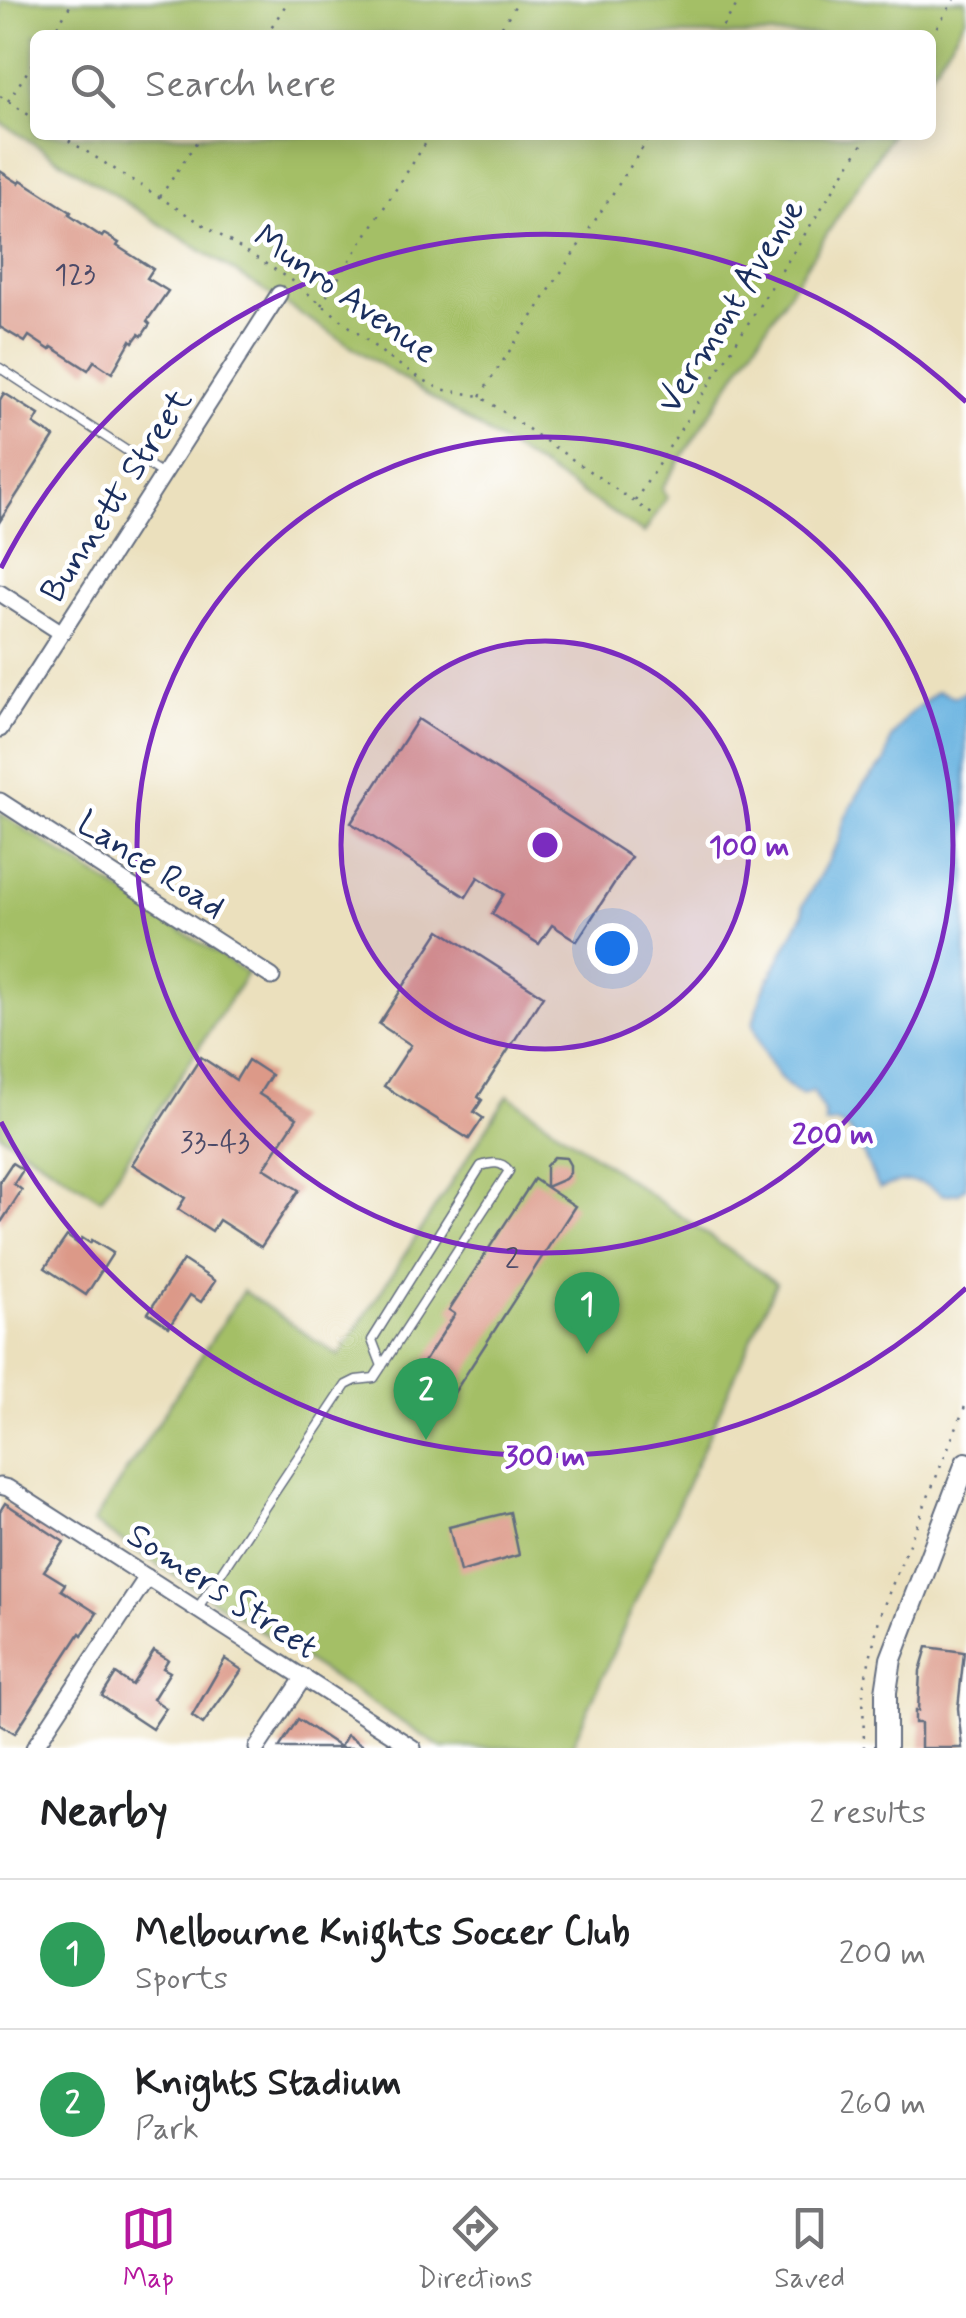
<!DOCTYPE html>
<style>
:root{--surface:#fff;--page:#f6f6f6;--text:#202124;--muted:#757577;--line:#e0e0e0;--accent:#b5179e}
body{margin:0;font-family:Mynerve,sans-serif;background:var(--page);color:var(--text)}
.you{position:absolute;left:612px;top:948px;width:35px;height:35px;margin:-25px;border:8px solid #fff;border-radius:50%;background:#1a73e8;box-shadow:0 0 0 15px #1a73e833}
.badge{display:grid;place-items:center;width:65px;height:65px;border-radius:50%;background:var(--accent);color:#fff;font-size:32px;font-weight:700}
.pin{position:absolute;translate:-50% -82px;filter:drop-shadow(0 2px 5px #0008)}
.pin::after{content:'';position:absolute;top:52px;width:35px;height:30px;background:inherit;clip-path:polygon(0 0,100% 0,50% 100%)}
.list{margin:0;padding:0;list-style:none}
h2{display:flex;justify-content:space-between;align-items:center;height:130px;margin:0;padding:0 40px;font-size:42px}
h2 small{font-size:32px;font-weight:400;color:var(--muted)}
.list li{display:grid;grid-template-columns:65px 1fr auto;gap:30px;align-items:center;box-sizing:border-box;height:150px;padding:0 40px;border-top:2px solid var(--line)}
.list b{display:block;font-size:38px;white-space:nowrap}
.list p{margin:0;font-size:32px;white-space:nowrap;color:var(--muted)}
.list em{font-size:32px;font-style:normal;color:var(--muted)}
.icon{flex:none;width:55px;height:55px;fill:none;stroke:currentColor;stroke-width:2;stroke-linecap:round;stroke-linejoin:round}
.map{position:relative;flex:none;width:966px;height:1748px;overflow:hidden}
.search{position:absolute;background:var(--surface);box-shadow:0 5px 25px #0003;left:30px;right:30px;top:30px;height:110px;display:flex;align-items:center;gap:25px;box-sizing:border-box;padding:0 35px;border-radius:15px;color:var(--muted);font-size:38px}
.sheet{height:430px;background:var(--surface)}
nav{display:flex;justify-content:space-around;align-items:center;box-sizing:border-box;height:140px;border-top:2px solid var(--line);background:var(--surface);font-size:28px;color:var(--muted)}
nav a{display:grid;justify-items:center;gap:5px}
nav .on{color:var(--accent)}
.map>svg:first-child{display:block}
</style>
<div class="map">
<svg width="966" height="1748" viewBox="0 0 966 1748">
<rect width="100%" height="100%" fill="#fff"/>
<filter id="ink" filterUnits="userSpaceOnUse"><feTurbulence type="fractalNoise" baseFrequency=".01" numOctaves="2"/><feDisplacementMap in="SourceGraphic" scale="20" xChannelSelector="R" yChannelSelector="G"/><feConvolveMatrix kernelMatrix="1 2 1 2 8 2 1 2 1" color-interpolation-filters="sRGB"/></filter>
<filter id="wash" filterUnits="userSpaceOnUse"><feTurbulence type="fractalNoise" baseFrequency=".0048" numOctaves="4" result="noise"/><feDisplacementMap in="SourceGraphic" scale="40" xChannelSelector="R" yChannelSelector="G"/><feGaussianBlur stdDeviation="2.25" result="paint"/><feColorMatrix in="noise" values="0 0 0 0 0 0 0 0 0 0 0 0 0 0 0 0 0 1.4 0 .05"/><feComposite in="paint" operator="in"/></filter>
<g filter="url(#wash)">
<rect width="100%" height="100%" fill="#ebe0bd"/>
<!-- green -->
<g fill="#a4bf66" stroke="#607762" stroke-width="2.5">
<polygon points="0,0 966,0 966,18 931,73 931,35 35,35 35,135 891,135 662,488 667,498 644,533 0,122"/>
<polygon points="0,813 247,973 101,1199 0,1134"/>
<polygon points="508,1095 776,1283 571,1748 442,1748 93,1523 243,1291 339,1356"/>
</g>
<!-- water -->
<path fill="#67b2e0" stroke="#41709f" stroke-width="2.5" d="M938,691L955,697L966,691V1187L959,1193L943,1195C923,1179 903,1177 880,1189C866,1169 861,1130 835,1122L825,1124V1115L813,1091L802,1095C775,1082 762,1051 753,1024L762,993L803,914V905L839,841L845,818L863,786L886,761L890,740L907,716Z"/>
<g id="blocks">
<!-- building -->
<g fill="#dc9988">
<polygon points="0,171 19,183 21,180 71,212 69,215 102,237 104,234 119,243 117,246 153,269 147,278 168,291 147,321 150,324 142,336 139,334 133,342 131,340 112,373 94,361 88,370 52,347 50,350 29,336 25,342 0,327"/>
<polygon points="4,393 39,415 34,424 54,437 0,521 0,400"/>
<polygon points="418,719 631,857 577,941 552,925 539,944 492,914 504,894 478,877 466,897 351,823"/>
<polygon points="440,930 543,996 478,1097 482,1100 474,1112 483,1118 469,1139 384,1086 411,1045 379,1024"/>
<polygon points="201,1057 236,1080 248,1060 271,1075 259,1094 297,1118 264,1168 299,1190 261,1247 219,1220 212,1231 178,1209 185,1198 132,1164"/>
<polygon points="554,1157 566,1158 570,1165 570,1173 565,1179 546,1187 575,1206 452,1396 417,1373 455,1314 449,1310 534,1179 546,1187 546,1166"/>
<polygon points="12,1163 23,1170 14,1184 22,1190 0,1224 0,1181"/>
<polygon points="67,1236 78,1244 82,1238 90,1243 92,1240 113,1253 86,1295 45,1268"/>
<polygon points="183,1260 215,1281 201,1302 190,1295 169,1327 148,1313"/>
<polygon points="5,1503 64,1542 44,1571 65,1584 61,1590 97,1613 82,1635 80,1633 15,1733 0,1724 0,1511"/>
<polygon points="510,1512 519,1555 460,1572 449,1527"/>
<polygon points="927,1647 964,1652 958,1708 962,1748 921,1748 921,1723 915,1723 915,1711 918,1711 920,1671"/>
<polygon points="154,1651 168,1660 163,1668 170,1672 153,1699 166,1708 152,1729 102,1696 116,1674 132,1685"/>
<polygon points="225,1659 242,1670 203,1724 192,1716"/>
<polygon points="298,1719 340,1747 347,1735 367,1748 279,1748"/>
</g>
</g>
</g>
<g filter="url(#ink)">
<use href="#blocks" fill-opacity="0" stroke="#646d7f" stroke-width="2.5"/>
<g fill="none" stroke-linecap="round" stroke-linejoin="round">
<!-- service casing -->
<g stroke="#646d7f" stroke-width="11">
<g id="service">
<polyline points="0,368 164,475"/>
<path d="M197,1609L346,1385L356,1380L374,1378L509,1171C502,1161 492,1162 481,1166L372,1340L382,1366"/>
</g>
</g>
<!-- minor casing -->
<g stroke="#646d7f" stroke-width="19">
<g id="minor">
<polyline points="0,593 62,633"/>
<polyline points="0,729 279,294"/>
<polyline points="0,801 272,977"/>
<polyline points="0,1486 8,1488 413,1748"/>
<polyline points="34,1748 147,1577"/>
<polyline points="257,1748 304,1677"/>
</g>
</g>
<!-- tertiary casing -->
<g stroke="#646d7f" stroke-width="24">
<polyline id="tertiary" points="886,1748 886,1692 891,1659 966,1463"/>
</g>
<!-- path -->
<g stroke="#646d7f" stroke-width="2.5" stroke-dasharray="2.5 8" stroke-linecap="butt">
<polyline points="51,35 74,0"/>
<polyline points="266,35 289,0"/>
<polyline points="496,35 519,0"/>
<polyline points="717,35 740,0"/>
<polyline points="931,36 954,0"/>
<polyline points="0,96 35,119"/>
<polyline points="8,101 35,60"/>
<polyline points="60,135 290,279 389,358 420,378 440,389 480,396 655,516"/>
<polyline points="160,197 201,135"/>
<polyline points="321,305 431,135"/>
<polyline points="480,396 651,135"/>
<polyline points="635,501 868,135"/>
<polyline points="864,1748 863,1688 880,1615 966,1404"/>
</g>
<!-- service -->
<use href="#service" stroke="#fff" stroke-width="8"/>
<!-- minor -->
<use href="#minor" stroke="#fff" stroke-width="15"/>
<!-- tertiary -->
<use href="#tertiary" stroke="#fff" stroke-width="20"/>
</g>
</g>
<!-- distance rings -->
<circle cx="545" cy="845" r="204" fill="#7b2cbf" fill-opacity=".12"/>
<g fill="none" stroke="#7b2cbf" stroke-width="5">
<circle cx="545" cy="845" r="204"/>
<circle cx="545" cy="845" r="408"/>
<path d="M966 1288A611 611 0 0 1 1 1122M1 568A611 611 0 0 1 966 402"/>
</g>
<g text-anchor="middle" stroke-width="9" stroke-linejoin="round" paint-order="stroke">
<!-- number labels -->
<g font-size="30" fill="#4b4a68">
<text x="75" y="284">123</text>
<text x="215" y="1151">33-43</text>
<text x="512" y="1268">2</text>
</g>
<!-- street labels -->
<g font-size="35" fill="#1b2f5e" stroke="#fff">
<text transform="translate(346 293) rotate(35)" y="12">Munro Avenue</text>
<text transform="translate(730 305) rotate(-58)" y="12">Vermont Avenue</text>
<text transform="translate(115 495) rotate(-57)" y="12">Bunnett Street</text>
<text transform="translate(152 864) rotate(33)" y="12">Lance Road</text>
<text transform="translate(223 1590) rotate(33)" y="12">Somers Street</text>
</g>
</g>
<circle cx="545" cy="845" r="15" fill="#7b2cbf" stroke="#fff" stroke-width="5"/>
<g font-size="30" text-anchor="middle" font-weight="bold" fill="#7b2cbf" stroke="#fff" stroke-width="9" stroke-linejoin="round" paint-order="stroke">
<text x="749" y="856">100 m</text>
<text x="833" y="1144">200 m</text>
<text x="545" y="1466">300 m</text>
</g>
</svg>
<div class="you"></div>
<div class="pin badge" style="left:587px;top:1354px;background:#2e9e5b">1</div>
<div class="pin badge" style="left:426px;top:1440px;background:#2e9e5b">2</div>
<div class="search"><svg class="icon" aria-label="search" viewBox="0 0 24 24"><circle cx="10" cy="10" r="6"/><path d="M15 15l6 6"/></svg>Search here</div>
</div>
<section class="sheet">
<h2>Nearby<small>2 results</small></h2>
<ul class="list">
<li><span class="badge" style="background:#2e9e5b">1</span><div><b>Melbourne Knights Soccer Club</b><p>Sports</p></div><em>200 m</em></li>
<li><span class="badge" style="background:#2e9e5b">2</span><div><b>Knights Stadium</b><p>Park</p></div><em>260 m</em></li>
</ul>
</section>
<nav>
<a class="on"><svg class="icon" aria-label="map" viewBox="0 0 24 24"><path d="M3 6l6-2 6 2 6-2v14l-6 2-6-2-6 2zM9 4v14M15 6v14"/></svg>Map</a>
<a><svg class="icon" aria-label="directions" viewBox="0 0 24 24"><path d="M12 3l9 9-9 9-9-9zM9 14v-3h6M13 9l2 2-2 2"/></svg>Directions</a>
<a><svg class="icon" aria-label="saved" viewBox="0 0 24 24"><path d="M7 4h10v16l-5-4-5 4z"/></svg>Saved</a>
</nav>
